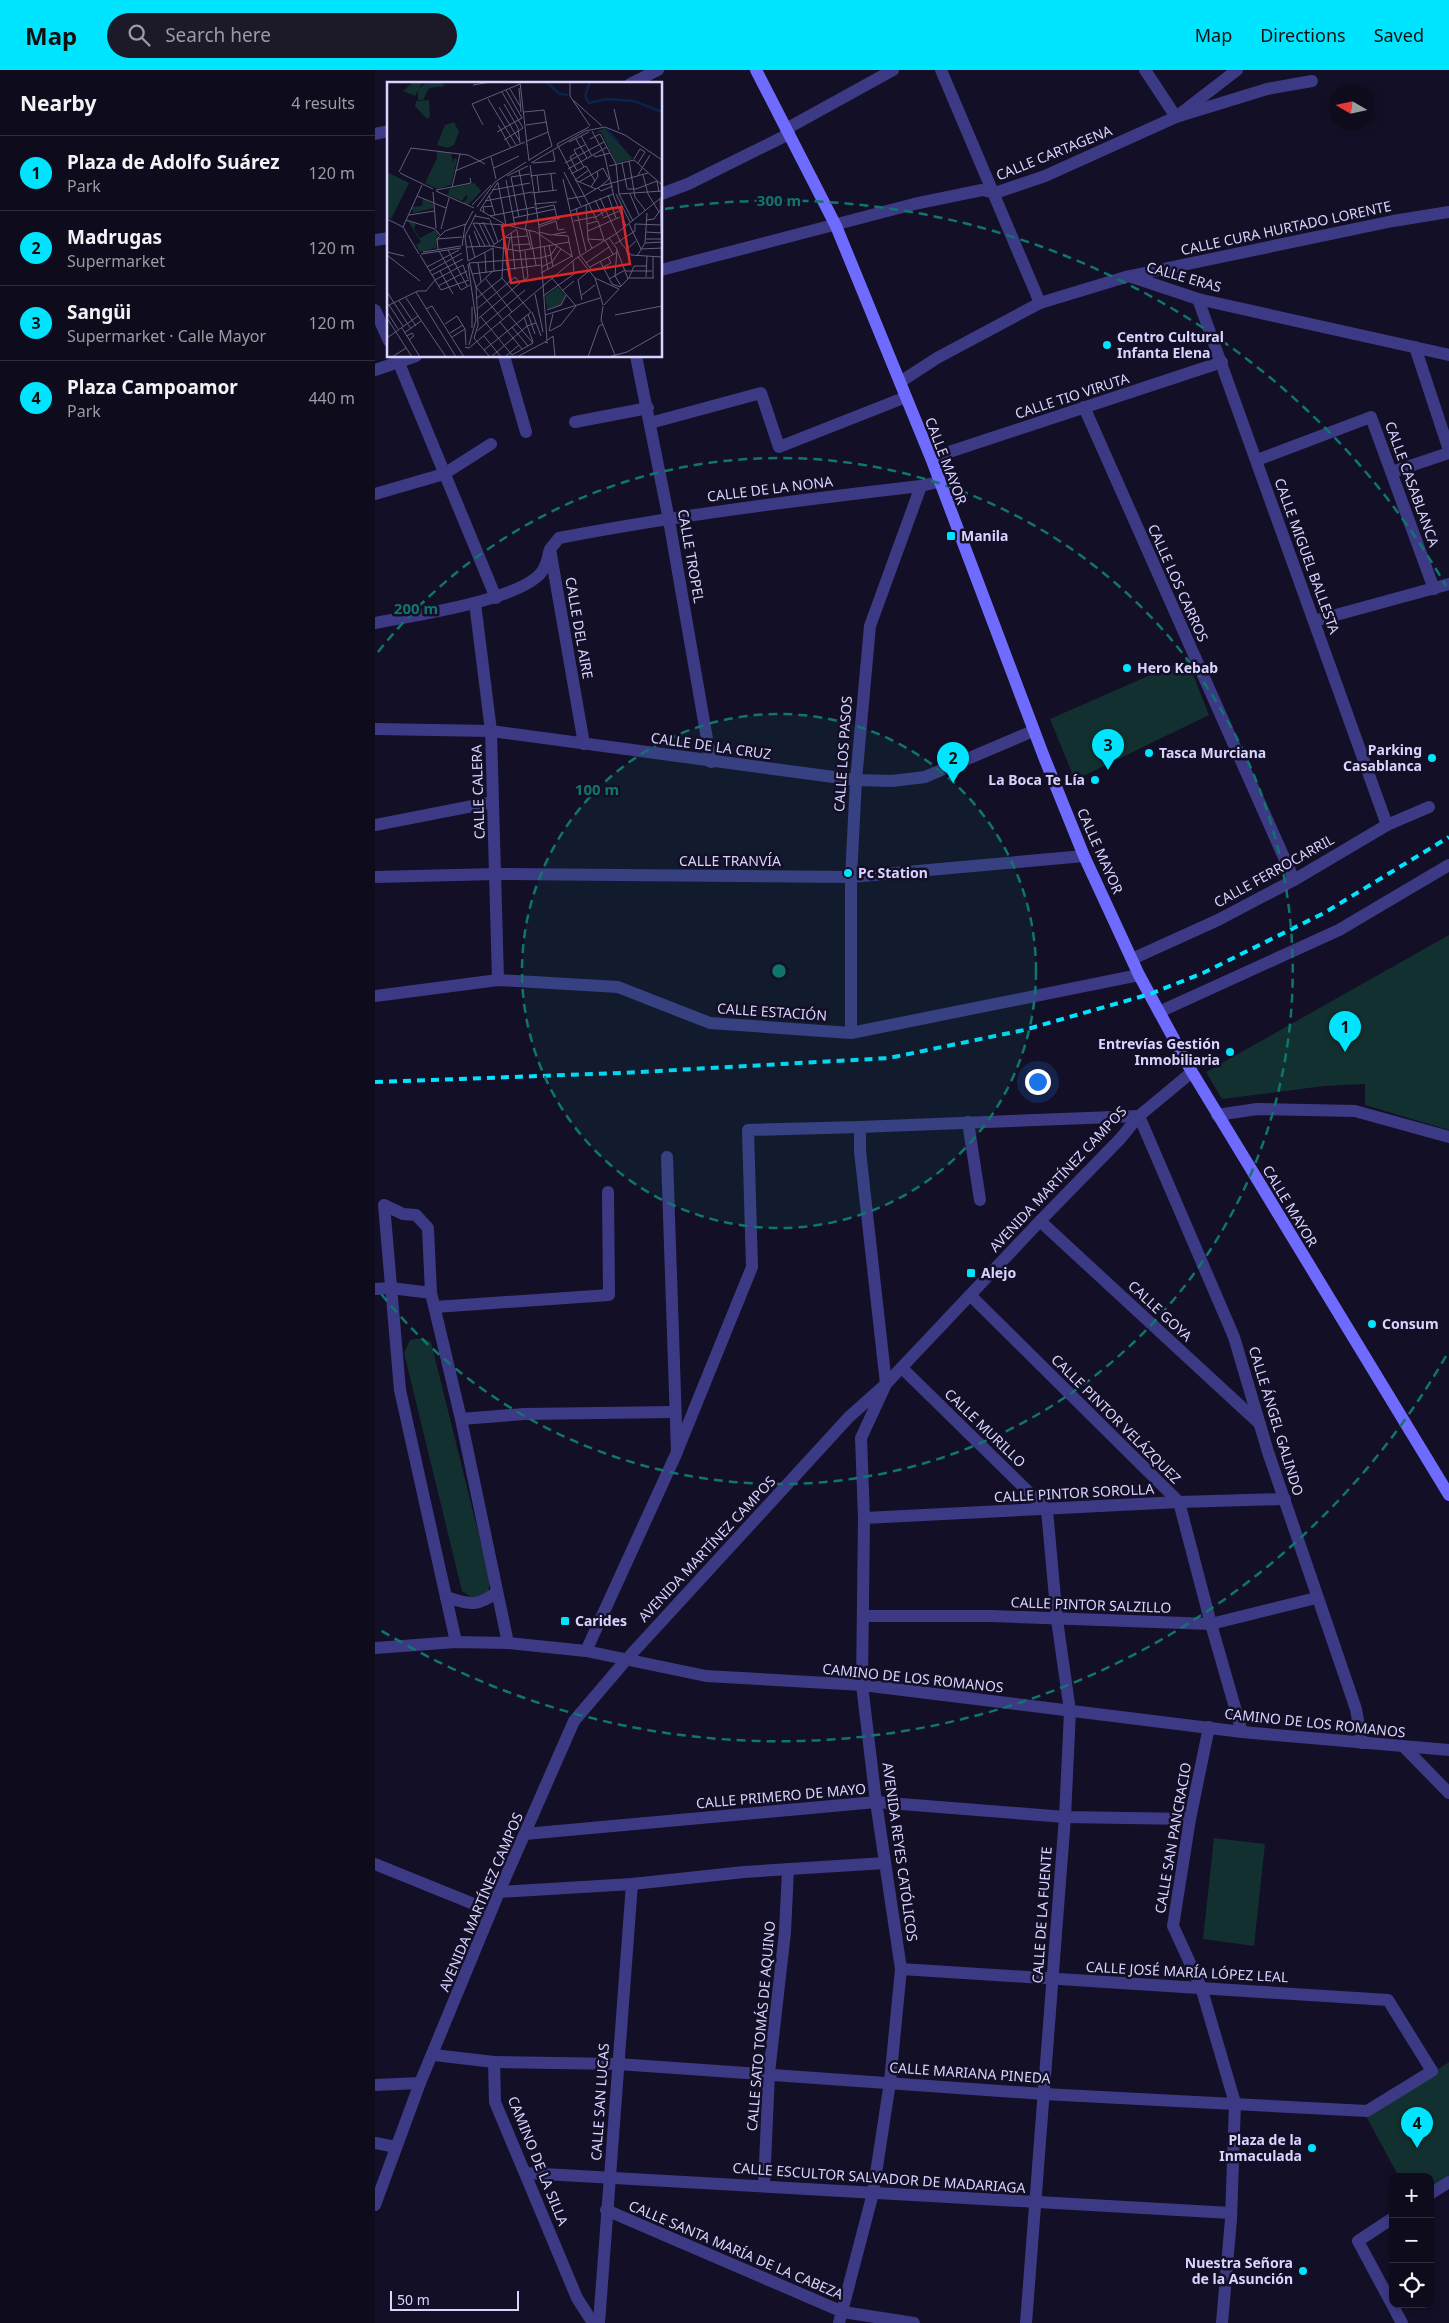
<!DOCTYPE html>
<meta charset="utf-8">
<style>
:root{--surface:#0e0b1c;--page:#1c1929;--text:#f1f3f6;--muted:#9b9ba3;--line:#2e2b3b;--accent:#00e5ff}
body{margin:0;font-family:"Noto Sans",sans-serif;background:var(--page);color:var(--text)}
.controls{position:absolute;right:15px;bottom:15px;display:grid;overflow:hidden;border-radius:10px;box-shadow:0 2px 8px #0003}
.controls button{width:45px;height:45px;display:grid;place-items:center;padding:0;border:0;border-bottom:1px solid var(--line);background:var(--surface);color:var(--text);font:25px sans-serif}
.compass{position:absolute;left:954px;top:15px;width:45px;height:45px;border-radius:50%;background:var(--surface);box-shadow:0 2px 8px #0003;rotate:279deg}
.scale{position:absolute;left:15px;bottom:12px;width:129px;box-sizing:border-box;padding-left:5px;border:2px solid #d9d4ff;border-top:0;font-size:14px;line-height:18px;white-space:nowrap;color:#d9d4ff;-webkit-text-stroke:4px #130f26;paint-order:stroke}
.you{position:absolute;left:662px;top:1011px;width:18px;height:18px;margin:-12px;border:4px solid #fff;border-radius:50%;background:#1a73e8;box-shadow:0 0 0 8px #1a73e833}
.badge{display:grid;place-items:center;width:32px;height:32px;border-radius:50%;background:var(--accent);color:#111;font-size:16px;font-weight:700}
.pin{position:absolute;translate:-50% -41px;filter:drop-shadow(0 1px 2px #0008)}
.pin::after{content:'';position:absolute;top:26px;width:18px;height:15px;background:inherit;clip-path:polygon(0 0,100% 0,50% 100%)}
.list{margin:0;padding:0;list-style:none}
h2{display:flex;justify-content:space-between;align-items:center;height:65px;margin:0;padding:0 20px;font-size:21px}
h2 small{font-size:16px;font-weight:400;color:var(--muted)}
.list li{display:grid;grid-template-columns:32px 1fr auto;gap:15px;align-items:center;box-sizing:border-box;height:75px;padding:0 20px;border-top:1px solid var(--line)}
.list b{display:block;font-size:19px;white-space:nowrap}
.list p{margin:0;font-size:16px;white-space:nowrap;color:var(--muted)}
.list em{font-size:16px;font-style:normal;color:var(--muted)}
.icon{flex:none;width:28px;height:28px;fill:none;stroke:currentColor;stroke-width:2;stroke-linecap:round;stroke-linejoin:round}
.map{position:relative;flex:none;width:1074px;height:2253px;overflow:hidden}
header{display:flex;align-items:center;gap:30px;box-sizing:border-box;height:70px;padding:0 25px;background:var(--accent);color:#111}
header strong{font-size:24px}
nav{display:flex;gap:28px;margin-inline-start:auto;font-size:18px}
.search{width:350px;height:45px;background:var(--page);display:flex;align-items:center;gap:12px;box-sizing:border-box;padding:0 18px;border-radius:28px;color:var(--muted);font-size:19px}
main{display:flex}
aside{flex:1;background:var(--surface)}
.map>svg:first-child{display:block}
</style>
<header>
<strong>Map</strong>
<div class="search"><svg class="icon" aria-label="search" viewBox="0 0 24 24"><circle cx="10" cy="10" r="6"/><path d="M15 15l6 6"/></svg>Search here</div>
<nav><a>Map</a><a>Directions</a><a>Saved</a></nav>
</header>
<main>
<aside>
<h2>Nearby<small>4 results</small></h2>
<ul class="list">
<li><span class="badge">1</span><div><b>Plaza de Adolfo Suárez</b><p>Park</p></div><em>120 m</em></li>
<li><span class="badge">2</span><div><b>Madrugas</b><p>Supermarket</p></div><em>120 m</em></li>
<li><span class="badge">3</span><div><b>Sangüi</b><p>Supermarket · Calle Mayor</p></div><em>120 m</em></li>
<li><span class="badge">4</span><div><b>Plaza Campoamor</b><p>Park</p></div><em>440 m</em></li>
</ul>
</aside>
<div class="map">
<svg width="1074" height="2253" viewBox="0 0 1074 2253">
<rect width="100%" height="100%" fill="#130f26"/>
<!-- green -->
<g fill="#12302f">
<polygon points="812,589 834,645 700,710 675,649"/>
<polygon points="1074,865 1074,1060 990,1035 990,1014 949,1016 847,1029 831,1002"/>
<polygon points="47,1268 56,1272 115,1510 113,1523 105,1528 96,1527 87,1521 29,1283 35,1270"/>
<polygon points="839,1768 890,1774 879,1876 828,1869"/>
<polygon points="1074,1992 1074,2110 1055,2121 1055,2107 1024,2107 991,2046"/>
</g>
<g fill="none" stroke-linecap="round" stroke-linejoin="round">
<!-- minor -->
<g stroke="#3d3a85" stroke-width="12">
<polyline points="566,0 665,233"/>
<polyline points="770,0 801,47 892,19 937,11"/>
<polyline points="255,14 283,0"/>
<polyline points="411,59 518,0"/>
<polyline points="0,64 14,61"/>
<polyline points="286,124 313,114 414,64"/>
<polyline points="0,170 14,168"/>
<polyline points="286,200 539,134 607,120 620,123 670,106 801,47 862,0"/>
<polyline points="755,206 1018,151 1074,142"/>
<polyline points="823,229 1012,755"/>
<polyline points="0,240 14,271"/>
<polyline points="1040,277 1074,380"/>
<polyline points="21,286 121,528"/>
<polyline points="129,286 151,362"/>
<polyline points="261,286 294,450 336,692"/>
<polyline points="0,300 41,286"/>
<polyline points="525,312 562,288 665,233 754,206 823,229 1074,285"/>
<polyline points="709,337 919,810"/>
<polyline points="200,352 273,338"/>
<polyline points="275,353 386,323 404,377 531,327"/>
<polyline points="556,388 847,292"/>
<polyline points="882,390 996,347 1059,519"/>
<polyline points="1017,402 1074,383"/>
<polyline points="0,424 69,404 116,374"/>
<polyline points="100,533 116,661 123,910"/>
<polyline points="939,551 1074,514"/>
<path d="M0,553C35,546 150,530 168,500C171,495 173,488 174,482"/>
<polyline points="0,659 116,661 481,710 517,711 550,707 658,661"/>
<path d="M209,674L175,479L184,468C304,445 424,430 546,416L563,412"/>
<polyline points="0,755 118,732"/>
<polyline points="0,807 121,804 476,807 709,786"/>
<polyline points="757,889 843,850 919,810 1012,755 1054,737"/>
<polyline points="0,926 123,910 243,917 335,953 476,963 764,905"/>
<polyline points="784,942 964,860 1074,795"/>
<polyline points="476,963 476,807 481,710 495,556 546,416"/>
<polyline points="842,1045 882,1039 980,1041 1074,1067"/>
<polyline points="593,1052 605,1130"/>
<polyline points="665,1151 885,1354"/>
<polyline points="0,1219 16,1218 56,1223 86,1349 133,1573"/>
<polyline points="56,1223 53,1158 41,1145 28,1144 9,1135 25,1320 81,1572"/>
<polyline points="595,1225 804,1432 836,1554 867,1662"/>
<polyline points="60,1237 234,1225 233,1122"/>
<polyline points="527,1298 672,1440 682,1550 695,1641 690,1747 651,2253"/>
<polyline points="86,1349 149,1344 299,1342"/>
<polyline points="303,1379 377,1197 373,1060 485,1057"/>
<polyline points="489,1448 804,1432 910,1429"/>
<path d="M71,1527C94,1534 101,1538 122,1522"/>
<polyline points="488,1546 617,1546 836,1554 941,1528"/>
<polyline points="0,1578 81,1572 133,1573 211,1581 331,1606 487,1615 867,1662 1074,1680"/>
<polyline points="211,1581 302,1382 292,1087"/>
<polyline points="834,1657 815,1749 798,1856 826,1917 860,2033 856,2149 847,2253"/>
<polyline points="1029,1677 1074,1723"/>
<polyline points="150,1764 501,1732 690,1747 815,1749"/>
<polyline points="0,1794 116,1841"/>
<polyline points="124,1822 257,1814 369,1802 510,1793"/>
<polyline points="59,1985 119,1992 120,2032 202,2228 218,2253"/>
<polyline points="119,1992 243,1994 669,2024 992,2041 1057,2001 1013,1930 526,1899"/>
<polyline points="0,2015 45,2013"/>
<polyline points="0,2073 21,2077"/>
<polyline points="151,2103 856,2143"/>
<polyline points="389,2116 394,2003 410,1862 413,1799"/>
<polyline points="1055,2124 1074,2112"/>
<polyline points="0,2135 45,2013 124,1822 199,1651 251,1590 474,1347 511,1314 665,1151 745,1069 764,1046 817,1002"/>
<polyline points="231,2140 468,2242 539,2253"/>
<polyline points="1018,2148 983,2171 1027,2253"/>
<polyline points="224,2253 257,1814"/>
<polyline points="464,2253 498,2123 515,2012 526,1899 501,1732 487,1615 489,1448 486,1368 511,1314 485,1081 485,1057 764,1046 859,1267 893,1382 981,1639 987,1673"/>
</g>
<!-- secondary -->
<polyline stroke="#6f6bff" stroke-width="12" points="381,0 461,156 556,388 669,687 709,786 764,905 817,1002 1074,1425"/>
<!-- rail -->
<polyline stroke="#00e5ff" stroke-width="4" stroke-dasharray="8 6" stroke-linecap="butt" points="0,1012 247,1003 514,988 649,960 775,924 828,903 949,843 1074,767"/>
</g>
<!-- distance rings -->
<circle cx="404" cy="901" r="257" fill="#0f766e" fill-opacity=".12"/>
<g fill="none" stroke="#0f766e" stroke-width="2.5" stroke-dasharray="9 6">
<circle cx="404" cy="901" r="257"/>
<path d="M3 582A513 513 0 1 1 3 1220"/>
<path d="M1071 1286A770 770 0 0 1 2 1558M290 139A770 770 0 0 1 1071 516"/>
</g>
<!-- markers -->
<g fill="#00e5ff" stroke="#130f26" stroke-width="2">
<circle cx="732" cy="275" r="5"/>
<rect x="571" y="461" width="10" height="10" rx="2.5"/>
<circle cx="752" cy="598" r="5"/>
<circle cx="774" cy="683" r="5"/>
<circle cx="1057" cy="688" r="5"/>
<circle cx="720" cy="710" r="5"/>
<circle cx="473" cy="803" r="5"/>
<circle cx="855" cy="982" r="5"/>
<rect x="591" y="1198" width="10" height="10" rx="2.5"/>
<circle cx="997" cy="1254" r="5"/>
<rect x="185" y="1546" width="10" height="10" rx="2.5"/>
<circle cx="937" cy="2078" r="5"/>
<circle cx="928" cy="2201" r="5"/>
</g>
<g text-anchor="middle" stroke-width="5" stroke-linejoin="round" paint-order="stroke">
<!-- street labels -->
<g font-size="14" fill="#d9d4ff" stroke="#130f26">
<text transform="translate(679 83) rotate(-22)" y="5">CALLE CARTAGENA</text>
<text transform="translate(911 158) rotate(-12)" y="5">CALLE CURA HURTADO LORENTE</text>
<text transform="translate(809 207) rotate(16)" y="5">CALLE ERAS</text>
<text transform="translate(697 326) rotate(-18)" y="5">CALLE TIO VIRUTA</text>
<text transform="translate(571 391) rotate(69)" y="5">CALLE MAYOR</text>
<text transform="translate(1037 414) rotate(70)" y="5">CALLE CASABLANCA</text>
<text transform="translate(395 419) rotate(-7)" y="5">CALLE DE LA NONA</text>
<text transform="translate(316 486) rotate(80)" y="5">CALLE TROPEL</text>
<text transform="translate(932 486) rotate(70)" y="5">CALLE MIGUEL BALLESTA</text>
<text transform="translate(803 513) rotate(66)" y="5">CALLE LOS CARROS</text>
<text transform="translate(204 558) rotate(80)" y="5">CALLE DEL AIRE</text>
<text transform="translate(336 676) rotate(8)" y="5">CALLE DE LA CRUZ</text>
<text transform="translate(468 684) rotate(-86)" y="5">CALLE LOS PASOS</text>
<text transform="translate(103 722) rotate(-92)" y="5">CALLE CALERA</text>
<text transform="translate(725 781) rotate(66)" y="5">CALLE MAYOR</text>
<text x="355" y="796">CALLE TRANVÍA</text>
<text transform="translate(899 801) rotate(-29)" y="5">CALLE FERROCARRIL</text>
<text transform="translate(397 942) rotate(4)" y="5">CALLE ESTACIÓN</text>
<text transform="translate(683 1109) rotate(-47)" y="5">AVENIDA MARTÍNEZ CAMPOS</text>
<text transform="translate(915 1136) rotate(59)" y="5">CALLE MAYOR</text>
<text transform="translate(785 1241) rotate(43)" y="5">CALLE GOYA</text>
<text transform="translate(741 1349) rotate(45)" y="5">CALLE PINTOR VELÁZQUEZ</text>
<text transform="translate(901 1351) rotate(73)" y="5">CALLE ÁNGEL GALINDO</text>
<text transform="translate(610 1358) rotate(44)" y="5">CALLE MURILLO</text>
<text transform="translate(699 1423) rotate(-3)" y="5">CALLE PINTOR SOROLLA</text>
<text transform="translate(332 1479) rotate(-47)" y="5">AVENIDA MARTÍNEZ CAMPOS</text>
<text transform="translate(716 1535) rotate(2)" y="5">CALLE PINTOR SALZILLO</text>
<text transform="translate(538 1608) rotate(6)" y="5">CAMINO DE LOS ROMANOS</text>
<text transform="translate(940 1653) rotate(6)" y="5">CAMINO DE LOS ROMANOS</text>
<text transform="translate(406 1726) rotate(-5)" y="5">CALLE PRIMERO DE MAYO</text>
<text transform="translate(798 1768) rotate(-80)" y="5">CALLE SAN PANCRACIO</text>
<text transform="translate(525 1782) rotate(82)" y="5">AVENIDA REYES CATÓLICOS</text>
<text transform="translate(106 1832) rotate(-67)" y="5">AVENIDA MARTÍNEZ CAMPOS</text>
<text transform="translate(667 1845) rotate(-86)" y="5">CALLE DE LA FUENTE</text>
<text transform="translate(812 1902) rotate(3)" y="5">CALLE JOSÉ MARÍA LÓPEZ LEAL</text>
<text transform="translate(386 1956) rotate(-85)" y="5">CALLE SATO TOMÁS DE AQUINO</text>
<text transform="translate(595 2003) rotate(4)" y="5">CALLE MARIANA PINEDA</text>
<text transform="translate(225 2032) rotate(-86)" y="5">CALLE SAN LUCAS</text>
<text transform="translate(163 2091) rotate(68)" y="5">CAMINO DE LA SILLA</text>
<text transform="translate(504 2108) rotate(4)" y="5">CALLE ESCULTOR SALVADOR DE MADARIAGA</text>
<text transform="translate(361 2180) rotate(23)" y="5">CALLE SANTA MARÍA DE LA CABEZA</text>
</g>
<!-- poi labels -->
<g font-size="14" font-weight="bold" fill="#d9d4ff" stroke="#130f26" text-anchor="start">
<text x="742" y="272">Centro Cultural<tspan x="742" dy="16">Infanta Elena</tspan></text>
<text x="586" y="471">Manila</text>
<text x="762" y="603">Hero Kebab</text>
<text x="1047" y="685" text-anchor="end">Parking<tspan x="1047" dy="16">Casablanca</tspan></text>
<text x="784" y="688">Tasca Murciana</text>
<text x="710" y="715" text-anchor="end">La Boca Te Lía</text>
<text x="483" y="808">Pc Station</text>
<text x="845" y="979" text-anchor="end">Entrevías Gestión<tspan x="845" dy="16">Inmobiliaria</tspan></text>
<text x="606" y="1208">Alejo</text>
<text x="1007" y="1259">Consum</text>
<text x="200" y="1556">Carides</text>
<text x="927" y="2075" text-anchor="end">Plaza de la<tspan x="927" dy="16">Inmaculada</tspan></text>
<text x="918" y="2198" text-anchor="end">Nuestra Señora<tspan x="918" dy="16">de la Asunción</tspan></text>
</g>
</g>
<!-- overview -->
<g transform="translate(12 12)">
<rect width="275" height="275" fill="#130f26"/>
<path d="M26,0H36L28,14L16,9ZM39,0H54L58,4L42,6L36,18H31V8ZM42,18L43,35L40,37L28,24L29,19ZM67,40L72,50L67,63L60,66L50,63L58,43ZM218,46L223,51L246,77L229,81L214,50L207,51ZM50,69L64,71L66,82L67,76L70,77L64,103L50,107L38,101L50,76ZM0,90L22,101L4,137L0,135ZM87,101L94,109L81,123L76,121L81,116L79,113L75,119L61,113L62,107ZM36,117L46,122L47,126L26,131L25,125L35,124ZM21,139L29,142L27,147L33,156L48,148L51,152L49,166L33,170L29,163L34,160ZM171,205L178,213L174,223L160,227L158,214Z" fill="#12302f"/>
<path fill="none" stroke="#0c2248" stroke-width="2.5" d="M159,0L173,12L181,13M203,0L198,14L202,21L219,17L247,19L275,30M219,47L232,61"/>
<path fill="none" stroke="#625e7d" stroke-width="1" d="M133,0L140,63M183,0V14L203,44M86,3L104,0M132,6L134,30M123,7L133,24M115,10L136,46L117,58M101,17L129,63M186,18L215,44M117,22L131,46L133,61M112,25L132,58M227,27L232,48M137,30L157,28L161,50M96,43L85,22L133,2M111,43L124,66M139,43L160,40M202,45L170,62L210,138M205,49L217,71L227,115L239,144M110,50L135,36L119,8M194,54L205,74M189,57L200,76M203,57L213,52L223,71L229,82L232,112L246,139M140,59L161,50L165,64L142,78M182,60L202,50M140,62L142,79M189,71L183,75L190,89M207,73L208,75L223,71M104,75L109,97M247,77L253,67L258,70L251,81M247,78L275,103M242,79L248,115L258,128M144,81L198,49L218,45L238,53L275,78M146,81L168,79L166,69M178,81L217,60M235,81L240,106M143,83L152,145L160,259M222,84L247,78M197,85L187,68L198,63M107,86L132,74M181,87L220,65M132,88L141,133L138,147M202,88L188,98L209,107L214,104M68,89L138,60M12,90L24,66L81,73L98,82M177,90L194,124M13,91L46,107M164,92L166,109M184,92L199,84L208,99M150,93L152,110M251,93L263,73M256,93L261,112L272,130M120,94L141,84M143,94L169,91M176,97L193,173M222,97L214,104L261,91M119,98L128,144M192,100L216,86L222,97M65,105L84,101L83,96M204,105L211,94L210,89M211,106L214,109L226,104M240,107H249L270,99L272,110M49,108L65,105L73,72M105,108L143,101M49,109L87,126M46,110L49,146M145,111L170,108M229,112L243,140M232,112L275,109M243,112L252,133M102,113L108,133M221,113L229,136M30,114L59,126M213,116L234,161L244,173L275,175M273,116L274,151M181,117L197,114L209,107M208,118L216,134M98,119L145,110M147,122L170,120M199,122L201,158L205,166M85,123L104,103M90,125L108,100L139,80M189,126L199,169M148,127L167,123L170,136M93,128L119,143L149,150L186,175M93,128L111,100M184,129L226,112M97,130L96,125L106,124M22,133L47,129M88,134L103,137M103,134L148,125M132,135L124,95L143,92M126,136L168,127M207,136L225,125M216,136L232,129M0,137L16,145M19,138L48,147L53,153M103,138L111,160M260,138L267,137L274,127M169,139L171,148L177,147M187,139L207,135M96,140L107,162M86,141L119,143L111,101M86,141L98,164M92,141L103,164M200,142L211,139L217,158M242,142L254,167M152,143L174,135L170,138M16,145L35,103M16,145L32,172M152,145L169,139M54,147L62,116M139,147L144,167M130,148L137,198M142,148L149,183M87,149L93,164M201,149L233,135M152,150L164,153L179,150M259,150L275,151M124,151L128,188M82,153L88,176M167,153L181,154L182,160M123,155L119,179L123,199M222,156L230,167L228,194L234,204M50,157L75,155M201,157L217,158M259,157H275M218,158L226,172M258,161L275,160M228,162L248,149V142L275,143M126,163L143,162M162,163L166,185M75,164L78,144L86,129M105,164L130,147M157,164L161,188M80,165L103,164L132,169L182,160L185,174L154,191M51,167L50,157L58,149L79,142M254,167L275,166M61,168L80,204M230,168L241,197M52,169L74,208L83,203M0,170L17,174M36,170L74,164M98,171L99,191M34,172L74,166M0,173L33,199M33,173L54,208L82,198M194,174L204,187M250,174L258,161L260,131M191,175L208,196L232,207L217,223M242,175L239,168L249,159M266,175V196M81,179L106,166L107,190M81,179L78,154L89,132M213,179L225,202L233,205M91,181L94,200M199,181L222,165M81,182L89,238L82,263M40,185L72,168M154,185L165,180L174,167M203,185L229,171M216,185L224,181L221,175M43,189L75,171M53,189L66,212M238,189H265M105,190L89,205L116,238M85,192L154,183M45,193L76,177M259,195L260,174M115,196L117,156L140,154M115,196L144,230M208,196L216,223M242,196H267M99,197L125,230M222,197L238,188M137,198L141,195L138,169M51,204L80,189M233,205L242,196L247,184H260M175,209L187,199M0,210L24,247M29,210L69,275M148,212L156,250M195,213L208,203M156,214L187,192L186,179M19,216L59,275M90,216L115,196M195,218L191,198L202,189M12,219L29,244M2,223L16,244M0,224L31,209H39L48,198L76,183L81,197M216,224L214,238L228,273M39,227L45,224L77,275M90,227L128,195L133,201L92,236M160,228L174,223L179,213M0,230L11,247M145,230L154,254M141,232L148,252M122,233L146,261M158,233L213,216M228,233L275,224M94,235L125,273L146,261M137,235L146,260M0,236L25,275M113,240L135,267M58,242L70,234L78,247L79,263M125,245L141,264M15,246L33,275M85,246V225M90,249L138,208M162,249L166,232M163,249L174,243L189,224L165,196M17,251L34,239M63,251L76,243M20,254L25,251L27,254L22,258M97,254L114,275M65,255L78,247M0,256L31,234M161,261L158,260L166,254L168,275M78,265L82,266L188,177L230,151L275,115M97,268L144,230M5,275L19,266M103,275L87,256L91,243L89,205L82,181L153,176L164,173L170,164M104,275L140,244L149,241M118,275L132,263M130,275L158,260M201,275L212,244L216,242M221,275L240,270L275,250"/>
<path fill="#d62828" fill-opacity="0.15" stroke="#d62828" stroke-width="2.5" d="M234,125L243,182L124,201L115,144Z"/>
<rect width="275" height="275" fill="none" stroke="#d9d4ff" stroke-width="2.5"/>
</g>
<circle cx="404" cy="901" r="8" fill="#0f766e" stroke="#130f26" stroke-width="2.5"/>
<g font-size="15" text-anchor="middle" font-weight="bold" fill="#0f766e" stroke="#130f26" stroke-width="5" stroke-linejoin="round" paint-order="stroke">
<text x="404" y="136">300 m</text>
<text x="41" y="544">200 m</text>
<text x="222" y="725">100 m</text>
</g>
</svg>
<div class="controls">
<button>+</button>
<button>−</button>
<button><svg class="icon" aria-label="locate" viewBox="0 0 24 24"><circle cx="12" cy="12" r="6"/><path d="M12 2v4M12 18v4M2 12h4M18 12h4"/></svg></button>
</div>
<svg class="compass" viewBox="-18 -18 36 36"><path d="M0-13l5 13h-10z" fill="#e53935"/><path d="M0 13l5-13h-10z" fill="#9b9ba3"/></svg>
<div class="scale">50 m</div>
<div class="you"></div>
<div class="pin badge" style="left:970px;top:982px">1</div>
<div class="pin badge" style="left:578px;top:713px">2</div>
<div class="pin badge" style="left:733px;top:700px">3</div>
<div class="pin badge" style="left:1042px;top:2078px">4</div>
</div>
</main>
